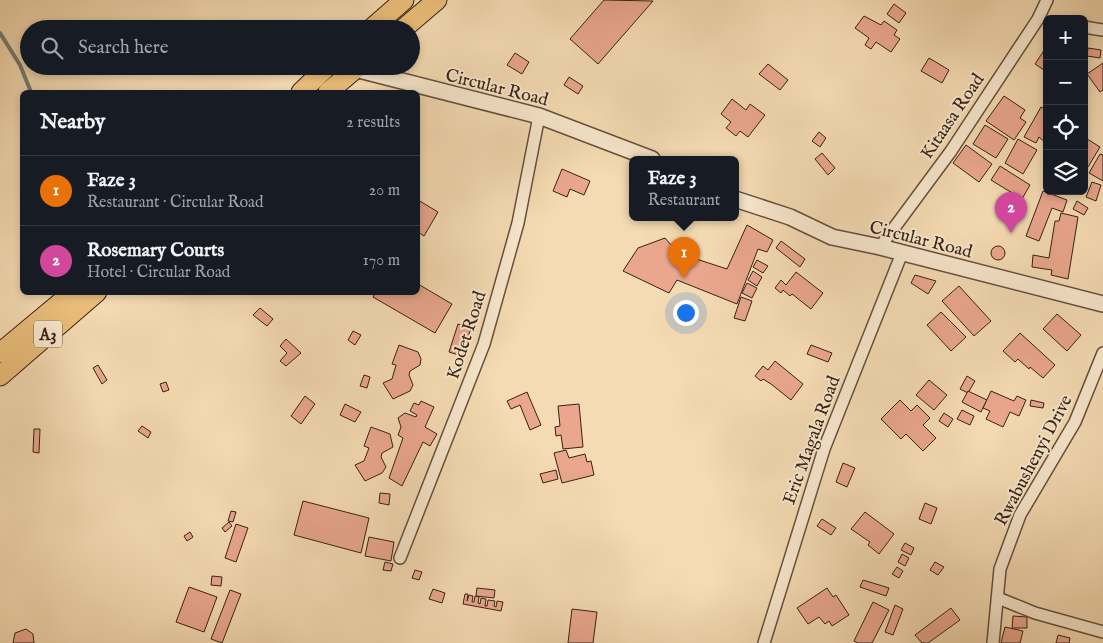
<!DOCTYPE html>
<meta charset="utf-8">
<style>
:root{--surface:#171b24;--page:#20242c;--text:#f1f3f6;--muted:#9ea1a6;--line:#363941;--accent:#d93025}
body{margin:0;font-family:"IM FELL English",serif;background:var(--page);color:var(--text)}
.controls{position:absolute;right:15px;top:15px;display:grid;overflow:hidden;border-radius:8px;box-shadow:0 2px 8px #0003}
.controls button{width:45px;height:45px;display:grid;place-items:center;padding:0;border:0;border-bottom:1px solid var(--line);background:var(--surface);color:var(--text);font:25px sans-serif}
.you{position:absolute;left:685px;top:312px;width:18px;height:18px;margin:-12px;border:4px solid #fff;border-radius:50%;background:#1a73e8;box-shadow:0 0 0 8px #1a73e833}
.badge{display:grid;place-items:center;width:32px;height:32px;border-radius:50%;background:var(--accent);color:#fff;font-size:16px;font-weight:700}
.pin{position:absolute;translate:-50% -41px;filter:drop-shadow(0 1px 2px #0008)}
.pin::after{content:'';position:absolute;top:26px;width:18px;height:15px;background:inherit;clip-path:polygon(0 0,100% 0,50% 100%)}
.popup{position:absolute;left:629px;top:156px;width:110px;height:65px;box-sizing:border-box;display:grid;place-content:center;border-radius:8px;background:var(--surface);filter:drop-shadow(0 1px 4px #0005);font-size:16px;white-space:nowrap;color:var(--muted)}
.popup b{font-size:19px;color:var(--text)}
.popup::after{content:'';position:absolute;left:50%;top:100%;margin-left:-10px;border:10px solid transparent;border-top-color:var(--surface)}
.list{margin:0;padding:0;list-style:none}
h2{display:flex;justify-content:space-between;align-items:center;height:65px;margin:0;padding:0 20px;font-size:21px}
h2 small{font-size:16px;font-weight:400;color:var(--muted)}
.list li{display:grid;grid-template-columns:32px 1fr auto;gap:15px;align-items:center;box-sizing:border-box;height:70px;padding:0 20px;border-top:1px solid var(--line)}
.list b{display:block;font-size:19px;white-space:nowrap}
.list p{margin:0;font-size:16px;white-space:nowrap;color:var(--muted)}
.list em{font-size:16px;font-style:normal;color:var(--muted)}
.icon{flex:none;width:28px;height:28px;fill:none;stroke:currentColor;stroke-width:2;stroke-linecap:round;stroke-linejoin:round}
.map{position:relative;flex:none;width:1103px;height:643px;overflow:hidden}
.search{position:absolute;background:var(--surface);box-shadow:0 2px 8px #0003;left:20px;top:20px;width:400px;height:55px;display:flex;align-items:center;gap:12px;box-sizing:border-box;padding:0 18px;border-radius:28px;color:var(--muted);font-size:19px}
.panel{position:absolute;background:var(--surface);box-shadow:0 2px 8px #0003;left:20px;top:90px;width:400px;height:205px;border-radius:8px}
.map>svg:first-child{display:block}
</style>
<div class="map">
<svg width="1103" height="643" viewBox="0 0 1103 643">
<rect width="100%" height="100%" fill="#f5dbb3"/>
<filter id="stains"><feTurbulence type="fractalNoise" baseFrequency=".004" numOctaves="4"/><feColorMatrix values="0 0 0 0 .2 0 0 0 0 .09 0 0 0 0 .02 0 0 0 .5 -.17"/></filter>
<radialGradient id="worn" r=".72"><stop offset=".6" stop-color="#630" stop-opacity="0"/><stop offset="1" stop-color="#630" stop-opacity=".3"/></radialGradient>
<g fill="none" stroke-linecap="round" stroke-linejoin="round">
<!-- stream -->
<polyline stroke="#757c74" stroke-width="4" points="0,33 20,65 31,92"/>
</g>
<!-- building -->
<g fill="#eaa78e" stroke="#372114">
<polygon points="604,0 653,1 598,64 570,39"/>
<polygon points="894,4 906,13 899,23 887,14"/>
<polygon points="864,16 881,25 884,21 897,30 894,35 900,39 891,52 876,42 871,49 865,45 869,38 855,28"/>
<polygon points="1088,48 1101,50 1100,58 1087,56"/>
<polygon points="1045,49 1047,51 1047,72 1035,64"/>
<polygon points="515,53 529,62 522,74 507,65"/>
<polygon points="929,58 949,70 942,83 921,71"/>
<polygon points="1103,63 1103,90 1100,92 1087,74"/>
<polygon points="768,64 788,80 780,90 759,74"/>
<polygon points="569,77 583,86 578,94 564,85"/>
<polygon points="1004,96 1025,110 1020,118 1026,122 1014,140 986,121"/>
<polygon points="732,99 746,110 750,104 765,115 748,137 740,131 736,136 726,128 731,122 721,114"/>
<polygon points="1041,107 1047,110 1047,144 1039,137 1036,143 1024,137"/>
<polygon points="985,125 1008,139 996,158 973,144"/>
<polygon points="819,132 826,138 820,147 812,141"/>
<polygon points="1084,137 1100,147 1088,167 1084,164"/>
<polygon points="1018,139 1037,150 1023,174 1005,163"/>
<polygon points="966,145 992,164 979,182 953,163"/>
<polygon points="822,153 835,168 828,175 815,159"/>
<polygon points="1100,154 1103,155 1103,181 1089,173"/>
<polygon points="1000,166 1030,185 1022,199 991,180"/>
<polygon points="562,169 590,181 584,195 570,189 567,197 553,191"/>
<polygon points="1092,182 1101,185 1096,201 1086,197"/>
<polygon points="1043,191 1067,200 1063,212 1052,208 1039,241 1026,236"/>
<polygon points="418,200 438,212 424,236 418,232"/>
<polygon points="1077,201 1088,208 1084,215 1073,209"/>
<polygon points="1061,213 1078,217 1068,279 1051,275 1052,270 1032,267 1033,255 1049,258 1055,221 1059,221"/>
<polygon points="747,225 773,240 767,252 758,249 737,304 677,280 669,293 623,271 638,248 665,238 678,253 727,269"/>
<polygon points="781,241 805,259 800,267 776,248"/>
<circle cx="998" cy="253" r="7"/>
<polygon points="757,260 768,266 763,273 753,267"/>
<polygon points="753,271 762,277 757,286 748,280"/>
<polygon points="796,272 823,293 811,309 792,294 790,296 783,290 781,293 775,288 781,280 786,285"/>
<polygon points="915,275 936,281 928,294 911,283"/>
<polygon points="747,283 757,288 752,298 742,293"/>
<polygon points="418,284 452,304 435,333 373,297 376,292 418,292"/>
<polygon points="959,286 991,321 974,336 942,301"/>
<polygon points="741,297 752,301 745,321 734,318"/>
<polygon points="260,308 273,319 267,326 253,315"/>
<polygon points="941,312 966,337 951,351 927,325"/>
<polygon points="1057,314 1081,335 1067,351 1043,329"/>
<polygon points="458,324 471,328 462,356 449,352"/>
<polygon points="353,331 361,335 355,345 348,340"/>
<polygon points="1020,333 1055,365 1043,378 1030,367 1029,369 1018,359 1015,362 1003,351"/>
<polygon points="286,339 301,353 286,366 280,361 287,353 280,346"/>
<polygon points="399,345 418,352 421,359 420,365 410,371 409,375 413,385 410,391 393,399 383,383 392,379 396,365 392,364"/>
<polygon points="811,345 832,353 828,362 807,354"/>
<polygon points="775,361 803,384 791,400 771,384 763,379 761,381 755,376 763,366 768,370"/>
<polygon points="98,365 107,380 102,384 93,368"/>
<polygon points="364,375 370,377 367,388 360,386"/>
<polygon points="967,376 975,381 968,393 960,389"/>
<polygon points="929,380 947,395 934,410 916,395"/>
<polygon points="166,382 169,390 163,392 160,384"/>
<polygon points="968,391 987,400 981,412 962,402"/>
<polygon points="991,391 1014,401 1017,396 1026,400 1019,416 1010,412 1003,427 986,419 990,411 983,408"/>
<polygon points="527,392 541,425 530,430 520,405 511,409 507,401"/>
<polygon points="305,396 315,404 301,424 291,416"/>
<polygon points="900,400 911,411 917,405 930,418 923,425 936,438 923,451 906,434 901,439 881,419"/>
<polygon points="1031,400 1044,403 1043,408 1030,406"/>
<polygon points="421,401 434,407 425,427 437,434 430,446 423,442 402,486 389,478 403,438 398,435 401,427 398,418 405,413 416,417 417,415 410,411 414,403 419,405"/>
<polygon points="345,404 361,412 355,422 340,415"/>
<polygon points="579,404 583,447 563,449 561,435 556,436 555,427 560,426 558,406"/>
<polygon points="962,410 974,416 970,425 957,419"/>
<polygon points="944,413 953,419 948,427 939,421"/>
<polygon points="142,426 151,432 148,438 138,431"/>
<polygon points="371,427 390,434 393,447 382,453 381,457 386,467 382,473 365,481 355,465 364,461 369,448 364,446"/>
<polygon points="34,429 40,429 39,453 33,452"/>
<polygon points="566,450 569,458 585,454 587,462 591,461 594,475 562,483 554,453"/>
<polygon points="843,463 855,468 847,487 836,482"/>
<polygon points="556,470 558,479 543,483 540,474"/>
<polygon points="380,493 390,494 389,505 379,503"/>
<polygon points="303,501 369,518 361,553 294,535"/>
<polygon points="925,503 937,508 931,524 919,519"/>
<polygon points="231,511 236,512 233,522 228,521"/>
<polygon points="865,512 894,534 879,554 868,545 870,542 851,529"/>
<polygon points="822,519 836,528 831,535 817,526"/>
<polygon points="229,522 232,526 225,532 222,528"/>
<polygon points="236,524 248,528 236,562 225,558"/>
<polygon points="190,532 193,537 187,541 184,536"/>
<polygon points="369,537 394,542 391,561 365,556"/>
<polygon points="905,543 914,548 911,555 901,550"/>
<polygon points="902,554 909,558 905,566 898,562"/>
<polygon points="385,562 393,564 391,571 383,570"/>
<polygon points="935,562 944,567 938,575 930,570"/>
<polygon points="897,567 903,571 899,578 892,574"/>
<polygon points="415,570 422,572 419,580 412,578"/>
<polygon points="212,576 222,577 221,586 211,585"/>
<polygon points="863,580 889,588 886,596 860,587"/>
<polygon points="189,587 217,597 204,632 176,622"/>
<polygon points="477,588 495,590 494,598 476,596"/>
<polygon points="827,588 833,597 836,595 849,615 832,626 829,621 825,624 819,617 808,624 797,608"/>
<polygon points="433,589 445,593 442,603 429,599"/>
<polygon points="230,590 241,594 222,643 211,639"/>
<polygon points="465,594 468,594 467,601 469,595 473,596 472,602 474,602 475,596 479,597 478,603 480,604 481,598 486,599 485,606 487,606 488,600 495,601 494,606 496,607 497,601 503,602 501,611 463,604"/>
<polygon points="873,602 889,610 872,643 858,643 854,641"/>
<polygon points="895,605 903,609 893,635 885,632"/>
<polygon points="951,608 960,620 928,643 922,643 915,635"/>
<polygon points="572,609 597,612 593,643 568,643"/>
<polygon points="1013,616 1027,617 1027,628 1012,628"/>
<polygon points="1005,627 1023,631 1020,643 1001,643"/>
<polygon points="26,629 33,634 34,643 13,643 15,633"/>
<polygon points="1058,635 1070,638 1069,643 1056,643"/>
</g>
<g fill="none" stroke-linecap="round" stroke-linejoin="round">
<!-- minor casing -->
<g stroke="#66503c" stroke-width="14">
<g id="minor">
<polyline points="1084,27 1103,30"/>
<polyline points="880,247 951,151 1038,19 1047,0"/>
<polyline points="400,558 484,344 518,223 539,116"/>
<polyline points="998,598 1035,613 1103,632"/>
<polyline points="764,643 824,449 902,253"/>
<polyline points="993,643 1000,569 1020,515 1075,422 1103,353"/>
</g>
</g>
<!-- tertiary casing -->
<g stroke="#66503c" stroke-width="18">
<g id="tertiary">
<polyline points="328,66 355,69 539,116 652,159"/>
<polyline points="735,199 790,217 832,237 880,247 1103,304"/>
</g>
</g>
<!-- trunk casing -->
<g stroke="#372114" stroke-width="21">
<g id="trunk">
<polyline points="371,29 404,0"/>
<polyline points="403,29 437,0"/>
<polyline points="301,92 328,66"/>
<polyline points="328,92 359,66"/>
<polyline points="0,353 73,292"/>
<polyline points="0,376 97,292"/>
</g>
</g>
<!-- minor -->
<use href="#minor" stroke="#f8e8ce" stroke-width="11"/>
<!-- tertiary -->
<use href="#tertiary" stroke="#f8e8ce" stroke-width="15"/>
<!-- trunk -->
<use href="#trunk" stroke="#eabe7a" stroke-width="19"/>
</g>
<g text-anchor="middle" stroke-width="4" stroke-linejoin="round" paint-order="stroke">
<!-- shield labels -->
<rect fill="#f8e8ce" stroke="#715d4c" stroke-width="1" x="34" y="320.5" width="28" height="27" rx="4"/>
<g font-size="16" font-weight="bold" fill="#372114">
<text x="48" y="340">A3</text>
</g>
<!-- street labels -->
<g font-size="18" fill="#372114" stroke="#f8e8ce">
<text transform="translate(497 87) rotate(14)" y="6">Circular Road</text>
<text transform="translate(952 116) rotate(-56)" y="6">Kitaasa Road</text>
<text transform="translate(921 239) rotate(14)" y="6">Circular Road</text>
<text transform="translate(466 335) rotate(-72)" y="6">Kodet Road</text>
<text transform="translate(811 440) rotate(-70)" y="6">Eric Magala Road</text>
<text transform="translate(1033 460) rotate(-62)" y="6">Rwabushenyi Drive</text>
</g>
</g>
<rect width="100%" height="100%" filter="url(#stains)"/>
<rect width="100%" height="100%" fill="url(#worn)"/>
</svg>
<div class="controls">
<button>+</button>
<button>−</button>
<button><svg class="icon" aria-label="locate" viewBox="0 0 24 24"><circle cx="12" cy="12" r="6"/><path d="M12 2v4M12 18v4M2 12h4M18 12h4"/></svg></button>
<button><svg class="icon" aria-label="layers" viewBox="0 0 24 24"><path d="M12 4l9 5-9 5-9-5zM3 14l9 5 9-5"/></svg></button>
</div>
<div class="you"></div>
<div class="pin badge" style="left:684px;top:278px;background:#e8710a">1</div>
<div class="popup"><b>Faze 3</b>Restaurant</div>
<div class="pin badge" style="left:1011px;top:233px;background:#d1479c">2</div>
<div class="search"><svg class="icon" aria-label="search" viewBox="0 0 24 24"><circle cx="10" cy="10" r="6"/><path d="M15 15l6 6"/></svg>Search here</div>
<section class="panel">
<h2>Nearby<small>2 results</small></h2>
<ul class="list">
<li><span class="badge" style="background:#e8710a">1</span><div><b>Faze 3</b><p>Restaurant · Circular Road</p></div><em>20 m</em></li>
<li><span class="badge" style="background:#d1479c">2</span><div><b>Rosemary Courts</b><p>Hotel · Circular Road</p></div><em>170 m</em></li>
</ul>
</section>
</div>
